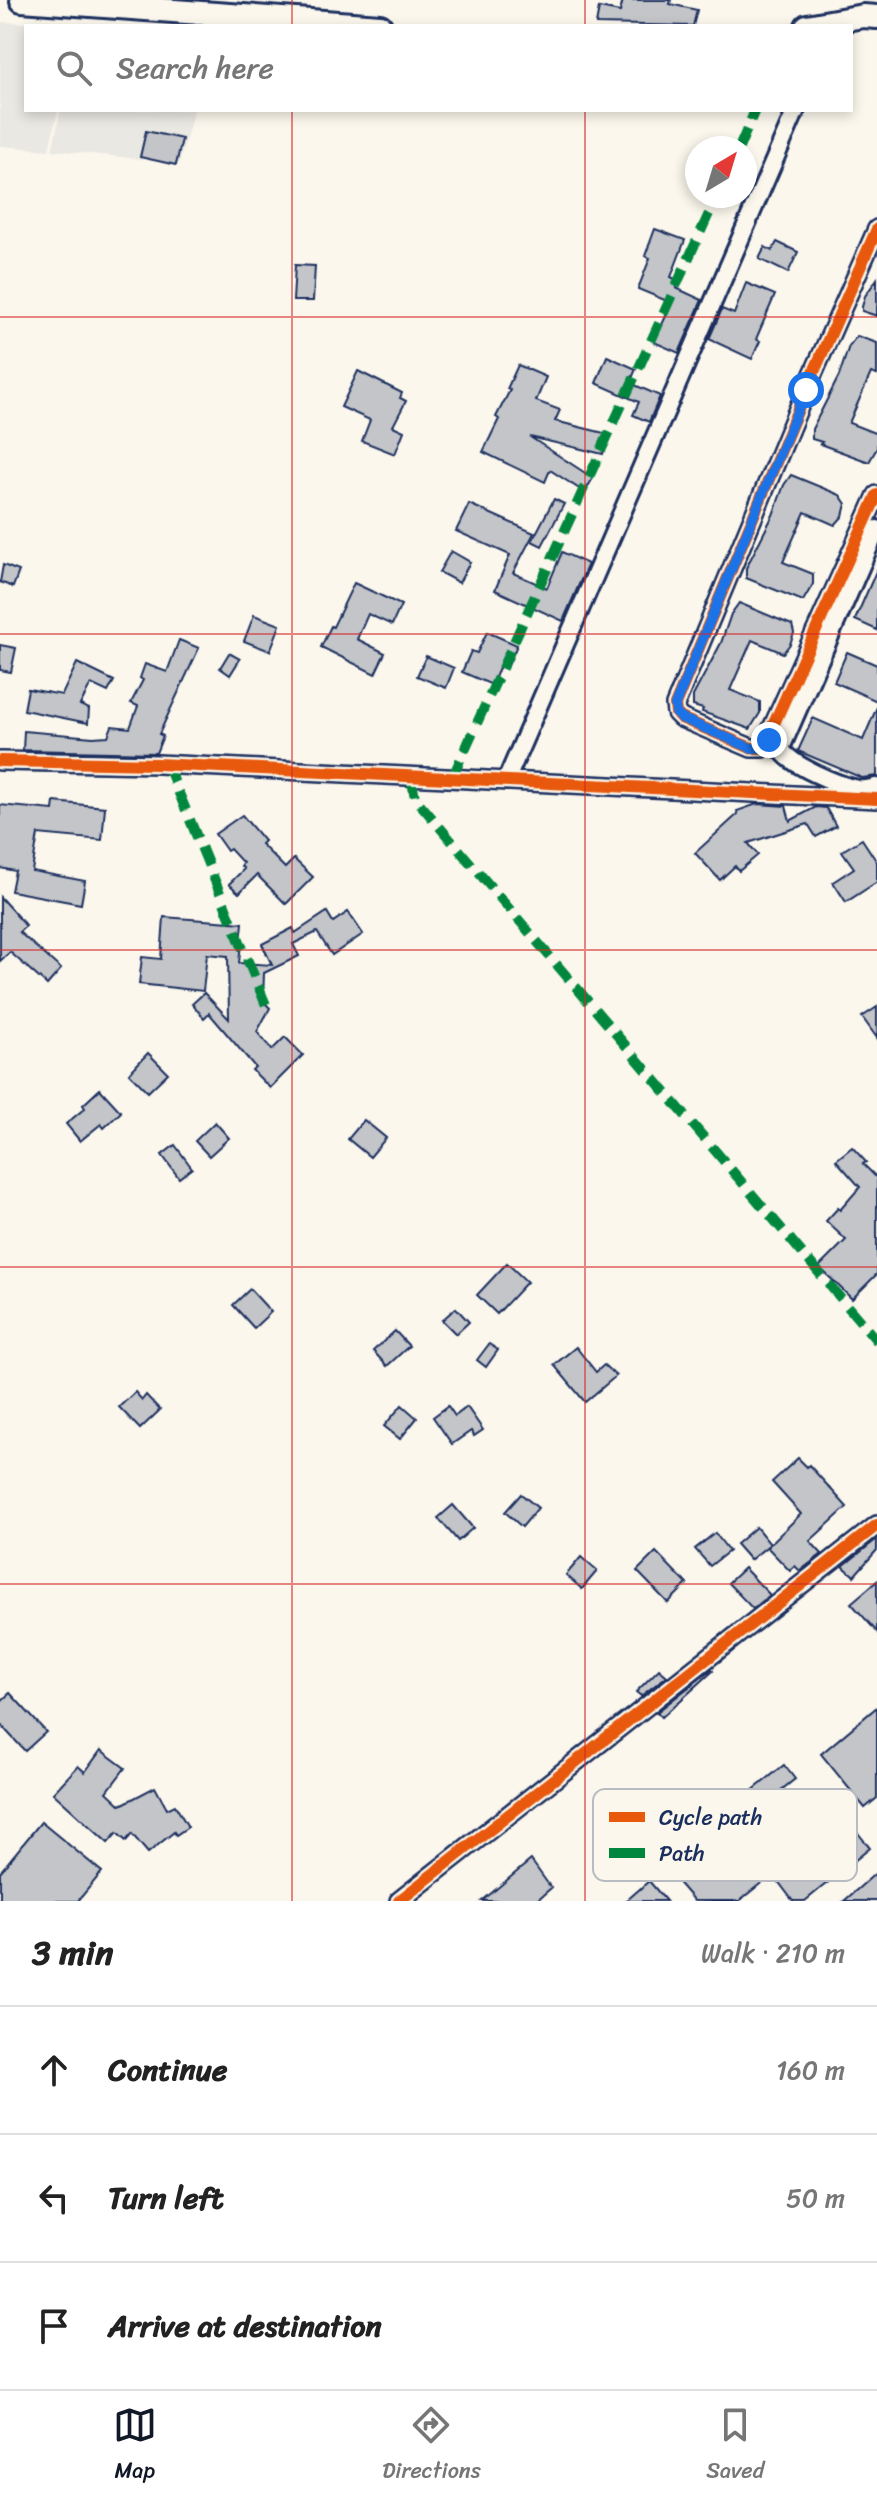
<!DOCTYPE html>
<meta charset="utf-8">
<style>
:root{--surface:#fff;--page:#f6f6f6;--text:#222;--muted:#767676;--line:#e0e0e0;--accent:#111827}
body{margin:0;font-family:Sriracha,sans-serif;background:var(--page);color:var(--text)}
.compass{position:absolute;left:685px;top:136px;width:72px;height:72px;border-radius:50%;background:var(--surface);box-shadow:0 4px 12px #0003;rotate:38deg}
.stop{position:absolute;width:24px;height:24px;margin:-18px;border:6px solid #1a73e8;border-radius:50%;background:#fff}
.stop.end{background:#1a73e8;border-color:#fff;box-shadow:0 2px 8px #0008}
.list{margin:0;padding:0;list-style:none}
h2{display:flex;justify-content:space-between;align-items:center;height:104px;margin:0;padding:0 32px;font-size:34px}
h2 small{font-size:26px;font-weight:400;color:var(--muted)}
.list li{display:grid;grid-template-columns:52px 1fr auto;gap:24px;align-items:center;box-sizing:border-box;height:128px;padding:0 32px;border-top:2px solid var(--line)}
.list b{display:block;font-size:30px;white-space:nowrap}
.list em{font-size:26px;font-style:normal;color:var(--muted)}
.icon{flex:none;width:44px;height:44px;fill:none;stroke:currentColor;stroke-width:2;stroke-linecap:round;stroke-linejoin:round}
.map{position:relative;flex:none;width:877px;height:1901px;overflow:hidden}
.search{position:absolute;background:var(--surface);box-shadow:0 4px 12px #0003;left:24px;right:24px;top:24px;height:88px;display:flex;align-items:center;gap:20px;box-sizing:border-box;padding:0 28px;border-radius:0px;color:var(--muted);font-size:30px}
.sheet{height:488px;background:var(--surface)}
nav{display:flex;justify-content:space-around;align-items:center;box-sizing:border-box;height:112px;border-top:2px solid var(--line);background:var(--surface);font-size:22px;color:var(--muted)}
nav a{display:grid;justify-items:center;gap:4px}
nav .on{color:var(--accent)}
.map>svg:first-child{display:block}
</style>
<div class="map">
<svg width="877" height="1901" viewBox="0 0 877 1901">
<rect width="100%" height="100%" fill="#fbf7ec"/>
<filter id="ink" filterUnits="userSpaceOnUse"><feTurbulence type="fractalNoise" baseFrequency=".0125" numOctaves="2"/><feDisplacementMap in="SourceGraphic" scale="16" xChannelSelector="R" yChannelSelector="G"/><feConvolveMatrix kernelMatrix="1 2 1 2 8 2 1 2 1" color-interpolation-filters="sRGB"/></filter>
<g filter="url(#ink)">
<!-- built -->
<g fill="#eae8e2">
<polygon points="0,22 76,25 26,26 26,110 58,110 49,150 0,146"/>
<polygon points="61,110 194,110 179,163 52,150"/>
</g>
<!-- building -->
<g fill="#c3c5c9" stroke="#1b2f5e" stroke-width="2">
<polygon points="623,0 671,0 670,4 697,10 693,26 596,24 599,8 620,12"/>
<polygon points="146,131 182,139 176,165 140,157"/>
<polygon points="655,229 685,240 671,277 679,281 676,288 702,300 679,353 654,342 672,303 638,289 650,258 645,256"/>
<polygon points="777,242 798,252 788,273 759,259 765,247 772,251"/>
<polygon points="295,265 315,266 313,301 293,301"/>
<polygon points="877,279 877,316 862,311 862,307 865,296"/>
<polygon points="746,283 775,295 756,339 760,341 752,359 709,339 722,309 734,314"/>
<polygon points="857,336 877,343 877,375 871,373 849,423 877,434 877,448 869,462 820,444 822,442 812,439 812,429 839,376 849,346"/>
<polygon points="607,356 636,369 630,383 660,396 649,422 633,415 639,402 596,383"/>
<polygon points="518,365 546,377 536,401 560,410 555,421 608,434 603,454 530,437 593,478 586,490 581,490 550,470 545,482 483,452 499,419 496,417 510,390 507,389"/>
<polygon points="358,371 402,393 400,398 406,401 393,426 404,431 395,454 362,441 370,420 341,407"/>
<polygon points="791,475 840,495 846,504 843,516 835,525 805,512 783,562 813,574 813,584 803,601 746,578 746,568 773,515 784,485"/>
<polygon points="554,499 564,504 542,546 532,541"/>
<polygon points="469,504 534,533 513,573 547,588 562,552 588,564 563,621 495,590 510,555 456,531"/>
<polygon points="451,551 470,562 459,583 439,572"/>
<polygon points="3,565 19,571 13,587 0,582"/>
<polygon points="877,569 877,630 855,620"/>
<polygon points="354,583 401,605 392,625 368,614 357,639 385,653 375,674 321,647 331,626 333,627"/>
<polygon points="739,603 792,625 794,633 790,644 783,653 752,640 730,690 760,702 760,713 750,729 702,712 703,709 693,706 693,696 721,643 731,614"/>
<polygon points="254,615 280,625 270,651 244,641"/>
<polygon points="487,632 517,645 508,666 501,663 492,685 462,672 471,651 477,653"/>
<polygon points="179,640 199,648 159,734 163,736 156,753 23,750 24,731 93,737 108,736 112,726 130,728 138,706 131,703 143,680 140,678 145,664 167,672"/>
<polygon points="0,645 16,648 11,672 0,670"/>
<polygon points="847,652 877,665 877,701 834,682"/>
<polygon points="229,653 240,659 230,675 220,668"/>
<polygon points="426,656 454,668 446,688 417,676"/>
<polygon points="77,663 114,681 108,692 91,684 80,705 89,709 88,723 24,710 28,689 62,695"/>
<polygon points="877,707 877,776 862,778 798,751 813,718 863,740"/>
<polygon points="54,802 105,807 102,840 38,834 32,871 85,881 81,904 11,891 15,871 0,868 0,805 53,810"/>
<polygon points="757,804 786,806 790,821 816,807 826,808 836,826 816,837 808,824 748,843 758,855 739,871 735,866 720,880 695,853 738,814 737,811"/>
<polygon points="242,815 264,841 261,844 285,868 294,859 313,877 286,904 257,875 239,893 229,884 244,869 241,866 243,863 230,849 227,851 215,834"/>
<polygon points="862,839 877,862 877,882 846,902 833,882 854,868 842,851"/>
<polygon points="0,897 26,926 19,932 61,969 47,985 10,952 0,961"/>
<polygon points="327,912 333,922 348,912 363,934 332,955 317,932 293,944 299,956 264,973 263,1001 270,1008 257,1032 272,1050 285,1037 303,1055 270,1088 252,1070 255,1067 209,1013 204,1018 192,1004 204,993 229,1019 228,956 207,954 203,991 139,984 142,957 161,959 164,917 243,923 239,963 272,965 262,944 293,928 295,933"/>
<polygon points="877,1007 877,1038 862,1017"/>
<polygon points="148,1053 168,1073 148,1092 129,1073"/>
<polygon points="100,1089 121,1112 104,1128 101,1124 80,1141 66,1124 85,1108 83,1105"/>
<polygon points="364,1120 386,1138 370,1157 348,1139"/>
<polygon points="215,1122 229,1138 209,1156 195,1141"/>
<polygon points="175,1145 192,1168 179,1178 162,1155"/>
<polygon points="852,1147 866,1162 863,1164 877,1178 877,1274 852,1299 819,1267 846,1240 826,1221 838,1208 840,1210 860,1187 836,1160"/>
<polygon points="507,1263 527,1282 497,1314 477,1295"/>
<polygon points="250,1289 271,1312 254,1328 233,1305"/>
<polygon points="456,1308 469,1322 456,1334 442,1320"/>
<polygon points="395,1331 409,1346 387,1366 373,1351"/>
<polygon points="489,1344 498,1350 486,1367 477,1360"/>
<polygon points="576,1347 596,1372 604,1365 616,1376 585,1402 554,1365"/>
<polygon points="135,1392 142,1400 146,1395 160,1410 140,1429 119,1407"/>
<polygon points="402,1405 417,1418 400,1439 384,1426"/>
<polygon points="448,1406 455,1416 467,1407 483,1430 474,1436 471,1431 452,1444 433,1417"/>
<polygon points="798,1458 807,1467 809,1465 847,1507 810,1541 822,1554 800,1571 795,1566 790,1571 767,1547 801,1514 772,1482"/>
<polygon points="521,1494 538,1508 522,1527 505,1512"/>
<polygon points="453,1505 473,1528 458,1541 438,1518"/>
<polygon points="756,1527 770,1544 750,1560 736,1544"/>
<polygon points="715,1533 729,1551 710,1566 695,1549"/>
<polygon points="877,1539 877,1550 854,1576 843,1566"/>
<polygon points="656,1552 687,1584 668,1603 637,1571"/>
<polygon points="581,1557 597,1571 582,1589 566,1575"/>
<polygon points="744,1568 770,1595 753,1609 728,1583"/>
<polygon points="877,1581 877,1632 851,1603"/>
<polygon points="659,1669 667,1676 641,1696 636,1692"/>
<polygon points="712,1669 713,1671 662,1717 657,1712"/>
<polygon points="10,1693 46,1732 25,1751 0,1724 0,1702"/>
<polygon points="877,1707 877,1798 865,1808 821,1754"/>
<polygon points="101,1750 125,1768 107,1792 121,1805 155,1787 167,1809 175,1805 188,1827 176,1835 174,1832 148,1853 132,1834 126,1841 117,1833 108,1843 53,1793 78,1766 85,1772"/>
<polygon points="784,1765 795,1779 736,1826 725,1813"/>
<polygon points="820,1793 830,1801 828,1803 843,1821 846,1818 870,1848 805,1901 793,1901 774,1876 770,1876 739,1901 694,1901 675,1879 732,1828 749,1848 807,1797 813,1804"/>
<polygon points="41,1822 102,1872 78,1901 0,1901 0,1872"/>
<polygon points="531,1860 551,1888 536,1901 482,1901"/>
<polygon points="877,1872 877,1901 844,1901"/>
<polygon points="649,1881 666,1901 626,1901"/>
</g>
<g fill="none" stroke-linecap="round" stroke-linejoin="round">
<!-- minor casing -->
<g stroke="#1b2f5e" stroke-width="22">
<g id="minor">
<polyline points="877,229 806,390 675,705 676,713 681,718 751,748 763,748 877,495"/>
<path d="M877,529L781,748C786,764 841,786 858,789C865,790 871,788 877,787"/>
<polyline points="0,761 158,764 877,799"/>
<polyline points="506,781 796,110"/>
<polyline points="399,1901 877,1525"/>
</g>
</g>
<!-- secondary casing -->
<g stroke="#1b2f5e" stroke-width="28">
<g id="secondary">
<polyline points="22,0 380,26"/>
<polyline points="807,26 863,16 877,17"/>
</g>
</g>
<!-- minor -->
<use href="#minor" stroke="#fbf7ec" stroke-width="16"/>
<!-- secondary -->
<use href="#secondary" stroke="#fbf7ec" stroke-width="22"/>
<!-- quiet -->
<g stroke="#00873e" stroke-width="10" stroke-dasharray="20 10" stroke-linecap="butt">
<polyline points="739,148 755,110"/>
<polyline points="167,764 266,1005"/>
<polyline points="411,776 415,798 877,1341"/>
<polyline points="452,778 717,196"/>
</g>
<!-- cycleway casing -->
<g stroke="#fbf7ec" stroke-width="17">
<g id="cycleway">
<polyline points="877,229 806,390 675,705 676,713 681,718 751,748 763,748 877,495"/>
<polyline points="0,761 158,764 877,799"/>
<polyline points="399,1901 877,1525"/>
</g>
</g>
<!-- cycleway -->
<use href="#cycleway" stroke="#e8590c" stroke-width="12"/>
</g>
</g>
<g fill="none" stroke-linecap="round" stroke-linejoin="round" filter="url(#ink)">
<!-- route -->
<polyline stroke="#1a73e8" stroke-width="10" points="769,740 763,748 751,748 681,718 676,713 675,705 806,390"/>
</g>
<!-- grid -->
<path fill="none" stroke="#d62828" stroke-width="2" stroke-opacity="0.55" d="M292,0V26M585,0V26M292,110V1901M585,110V1901M0,317H877M0,634H877M0,950H877M0,1267H877M0,1584H877"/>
<!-- legend -->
<rect x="593" y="1789" width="264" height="92" rx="12" fill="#fbf7ec" stroke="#b8bbc1" stroke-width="2"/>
<rect x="609" y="1812" width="36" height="10" fill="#e8590c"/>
<rect x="609" y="1848" width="36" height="10" fill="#00873e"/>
<g font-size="22" fill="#1b2f5e">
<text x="659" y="1825">Cycle path</text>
<text x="659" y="1861">Path</text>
</g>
</svg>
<svg class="compass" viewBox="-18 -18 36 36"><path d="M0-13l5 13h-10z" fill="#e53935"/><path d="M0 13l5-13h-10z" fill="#767676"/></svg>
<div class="stop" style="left:806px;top:390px"></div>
<div class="stop end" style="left:769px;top:740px"></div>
<div class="search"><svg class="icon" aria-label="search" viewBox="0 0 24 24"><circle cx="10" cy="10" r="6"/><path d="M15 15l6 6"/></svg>Search here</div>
</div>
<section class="sheet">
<h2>3 min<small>Walk · 210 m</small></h2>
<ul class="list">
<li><svg class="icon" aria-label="ahead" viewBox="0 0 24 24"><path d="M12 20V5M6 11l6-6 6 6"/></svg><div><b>Continue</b></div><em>160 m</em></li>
<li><svg class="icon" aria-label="left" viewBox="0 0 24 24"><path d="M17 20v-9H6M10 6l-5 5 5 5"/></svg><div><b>Turn left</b></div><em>50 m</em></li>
<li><svg class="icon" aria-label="arrive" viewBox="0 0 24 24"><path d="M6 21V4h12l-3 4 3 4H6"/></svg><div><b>Arrive at destination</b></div></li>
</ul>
</section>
<nav>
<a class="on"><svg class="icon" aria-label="map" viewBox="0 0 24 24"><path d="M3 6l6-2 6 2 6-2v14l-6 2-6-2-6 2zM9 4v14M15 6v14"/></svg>Map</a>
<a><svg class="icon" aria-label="directions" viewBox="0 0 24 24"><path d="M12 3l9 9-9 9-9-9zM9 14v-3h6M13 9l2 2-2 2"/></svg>Directions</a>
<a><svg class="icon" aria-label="saved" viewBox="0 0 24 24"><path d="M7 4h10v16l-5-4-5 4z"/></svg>Saved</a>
</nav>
